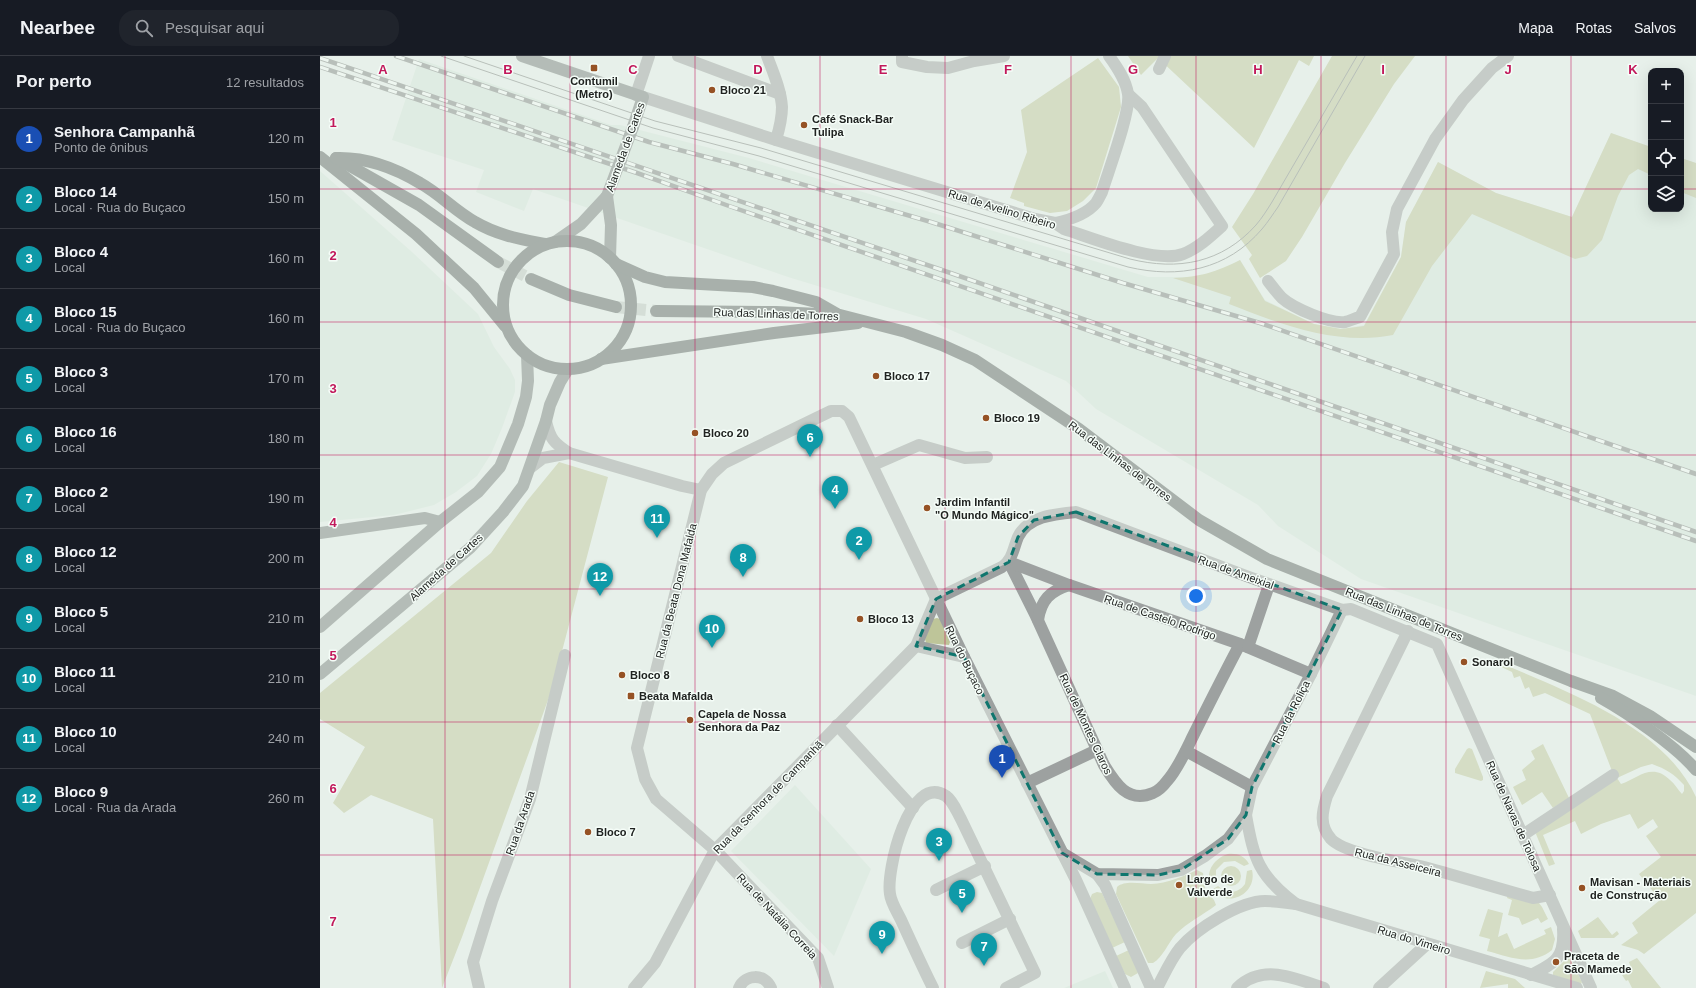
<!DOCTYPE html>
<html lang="pt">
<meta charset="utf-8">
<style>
:root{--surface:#171b24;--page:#20242c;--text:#f1f3f6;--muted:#9ea1a6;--line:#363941;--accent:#1a73e8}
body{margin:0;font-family:Arial,sans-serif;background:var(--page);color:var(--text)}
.controls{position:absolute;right:12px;top:12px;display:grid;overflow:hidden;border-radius:8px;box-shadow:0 4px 16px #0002}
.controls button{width:36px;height:36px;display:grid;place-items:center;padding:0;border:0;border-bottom:1px solid var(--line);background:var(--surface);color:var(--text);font:20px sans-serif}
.you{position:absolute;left:876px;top:540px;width:14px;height:14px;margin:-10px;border:3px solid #fff;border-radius:50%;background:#1a73e8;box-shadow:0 0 0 6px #1a73e833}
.badge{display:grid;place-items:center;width:26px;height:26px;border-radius:50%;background:var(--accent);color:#fff;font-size:13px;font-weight:700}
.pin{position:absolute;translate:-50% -33px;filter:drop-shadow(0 1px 2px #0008)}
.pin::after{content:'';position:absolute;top:21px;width:14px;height:12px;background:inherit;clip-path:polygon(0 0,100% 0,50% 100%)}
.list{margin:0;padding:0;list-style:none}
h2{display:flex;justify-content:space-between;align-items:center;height:52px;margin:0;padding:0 16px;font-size:17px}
h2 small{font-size:13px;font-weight:400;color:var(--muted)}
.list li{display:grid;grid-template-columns:26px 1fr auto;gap:12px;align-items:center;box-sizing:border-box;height:60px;padding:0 16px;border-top:1px solid var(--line)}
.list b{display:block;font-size:15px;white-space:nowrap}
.list p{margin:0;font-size:13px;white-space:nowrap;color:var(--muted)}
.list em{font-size:13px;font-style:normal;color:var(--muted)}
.icon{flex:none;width:22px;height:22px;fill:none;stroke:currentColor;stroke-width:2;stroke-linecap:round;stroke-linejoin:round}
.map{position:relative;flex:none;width:1376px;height:932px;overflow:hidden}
header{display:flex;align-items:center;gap:24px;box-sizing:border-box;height:56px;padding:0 20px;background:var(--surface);border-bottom:1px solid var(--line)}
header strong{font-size:19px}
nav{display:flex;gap:22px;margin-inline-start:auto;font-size:14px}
.search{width:280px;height:36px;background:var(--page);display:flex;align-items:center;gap:10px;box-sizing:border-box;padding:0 14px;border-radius:16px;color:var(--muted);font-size:15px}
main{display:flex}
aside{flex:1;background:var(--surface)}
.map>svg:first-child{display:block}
</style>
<header>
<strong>Nearbee</strong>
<div class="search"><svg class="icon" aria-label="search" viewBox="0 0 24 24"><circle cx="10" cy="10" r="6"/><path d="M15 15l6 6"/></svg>Pesquisar aqui</div>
<nav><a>Mapa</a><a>Rotas</a><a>Salvos</a></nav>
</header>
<main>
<aside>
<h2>Por perto<small>12 resultados</small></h2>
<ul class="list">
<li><span class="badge" style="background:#1a4fb4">1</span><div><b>Senhora Campanhã</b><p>Ponto de ônibus</p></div><em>120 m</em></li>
<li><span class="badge" style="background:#0f9aa8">2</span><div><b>Bloco 14</b><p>Local · Rua do Buçaco</p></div><em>150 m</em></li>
<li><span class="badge" style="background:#0f9aa8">3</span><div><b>Bloco 4</b><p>Local</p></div><em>160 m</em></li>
<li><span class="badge" style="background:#0f9aa8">4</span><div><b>Bloco 15</b><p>Local · Rua do Buçaco</p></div><em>160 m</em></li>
<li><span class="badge" style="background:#0f9aa8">5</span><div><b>Bloco 3</b><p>Local</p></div><em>170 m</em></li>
<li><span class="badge" style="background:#0f9aa8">6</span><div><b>Bloco 16</b><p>Local</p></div><em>180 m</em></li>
<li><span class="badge" style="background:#0f9aa8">7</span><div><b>Bloco 2</b><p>Local</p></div><em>190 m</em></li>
<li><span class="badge" style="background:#0f9aa8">8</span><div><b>Bloco 12</b><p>Local</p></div><em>200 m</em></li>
<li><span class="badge" style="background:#0f9aa8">9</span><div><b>Bloco 5</b><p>Local</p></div><em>210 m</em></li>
<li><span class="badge" style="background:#0f9aa8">10</span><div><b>Bloco 11</b><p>Local</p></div><em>210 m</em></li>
<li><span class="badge" style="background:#0f9aa8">11</span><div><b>Bloco 10</b><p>Local</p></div><em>240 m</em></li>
<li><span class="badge" style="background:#0f9aa8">12</span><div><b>Bloco 9</b><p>Local · Rua da Arada</p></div><em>260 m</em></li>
</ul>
</aside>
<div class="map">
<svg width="1376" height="932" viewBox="0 0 1376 932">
<rect width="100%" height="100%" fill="#e7f0ea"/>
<!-- built -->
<g fill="#d6e6dc">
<polygon points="99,3 291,69 300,69 429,102 828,221 875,221 899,215 920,204 945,244 994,268 1021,273 1044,269 1081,201 1086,166 1118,106 1176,137 1252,161 1291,77 1331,91 1331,153 1361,153 1361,102 1376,107 1376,640 1041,523 958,470 938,449 776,353 746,325 606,263 468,221 213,133 204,155 156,136 164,114 72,84"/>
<polygon points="0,115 92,196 158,258 174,291 190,313 195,324 195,336 182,372 171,398 157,420 136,436 114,449 74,459 0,466"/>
<polygon points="475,729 551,813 514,900 411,795"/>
<polygon points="785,915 793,932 744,932"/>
</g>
<!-- green -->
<g fill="#bec599" fill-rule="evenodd">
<polygon points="808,0 994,0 989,10 979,4 934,92 838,2 821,19"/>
<polygon points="1012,0 1095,0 1074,28 1025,107 982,181 966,205 940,222 929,203 932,199 912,171 933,138"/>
<polygon points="778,2 799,31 801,51 776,132 763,145 747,155 730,157 704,150 704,147 690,142 707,96 701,54"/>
<path d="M1291,77L1331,91V119L1318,113L1309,119L1298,140L1282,184L1267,200L1255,203L1152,158L1112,210L1073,279C1017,290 960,268 909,248L911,241L853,222C880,221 896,216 920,204L945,245L994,268L1021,273L1044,270L1081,201L1086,166L1118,106L1176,137L1252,161Z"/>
<polygon points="1361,102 1376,107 1376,142 1361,136"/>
<polygon points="239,406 288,421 232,633 142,881 122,932 113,763 51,739 24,757 13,747 45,691 0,663 0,637 171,497 207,445"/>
<polygon points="617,562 620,563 630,586 629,589 606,587 605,583 613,563"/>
<path d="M1176,605C1245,635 1343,669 1376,741V857L1324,898L1318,894L1301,889L1318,877L1312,867L1340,844L1319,818L1341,801L1326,780L1338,771L1333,763L1318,773L1310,758L1281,768L1261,778L1255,765L1223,779L1235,808L1229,810L1216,778L1217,775L1292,715L1270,658L1225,637L1213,641L1209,631L1205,633L1200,620L1194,622L1192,616L1175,608ZM1332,708C1346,713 1354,718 1364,729V735L1362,738C1358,734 1355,728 1350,724C1332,706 1318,722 1301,728L1297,722L1321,711Z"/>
<polygon points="1223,688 1249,742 1233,752 1222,736 1202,749 1193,731 1206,724 1202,714 1215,703 1211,695"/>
<polygon points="1149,692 1152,693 1163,721 1163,724 1161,725 1135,717 1135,713 1147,693"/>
<path d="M908,798C917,797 925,800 929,808L924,810L915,805L904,806L896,814V826L890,827C886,814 895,802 908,798Z"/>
<circle cx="911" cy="820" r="10"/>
<path d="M877,814L883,817L885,833L894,844L896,849C883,859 868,866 856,878C848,887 843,901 833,907H828L796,838L797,831C805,824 821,828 831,828C848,827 862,821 877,814Z"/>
<path d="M931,814H932C938,839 905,853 893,833L898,830C907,838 918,838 925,828L927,815Z"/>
<polygon points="777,836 782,837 805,886 792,892 770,843 772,838"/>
<polygon points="1188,838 1219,847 1222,851 1228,863 1221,867 1218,862 1202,869 1199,862 1188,859 1192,844 1187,842"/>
<path d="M1168,853L1183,857L1178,881L1187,877L1194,893L1226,878L1224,874L1231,871L1235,883L1232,894C1211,911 1190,901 1167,895L1170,883L1159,880Z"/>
<polygon points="1278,861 1292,879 1297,875 1299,878 1294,882 1261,882 1258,875"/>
<polygon points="809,894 818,917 811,921 805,918 796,900"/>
<polygon points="1249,900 1262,926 1261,928 1233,919 1233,916"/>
<polygon points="1317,902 1341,932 1312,932 1308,924 1306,925 1302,919 1312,915 1309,906"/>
<polygon points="1166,915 1195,923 1205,932 1188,932 1188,928 1160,932"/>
</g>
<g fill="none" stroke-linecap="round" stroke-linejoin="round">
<!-- primary-tunnel -->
<g stroke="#bfc7c2" stroke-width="12" stroke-dasharray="12 6" stroke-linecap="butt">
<polyline points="178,206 211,223"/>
<polyline points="296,251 336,255"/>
</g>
<!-- street -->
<g stroke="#9da1a0" stroke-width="12">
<polyline points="358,0 460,38"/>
<path d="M447,0C453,16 461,34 462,51C462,62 459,74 456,84"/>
<polyline points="582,0 582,6 607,11 628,12 654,5 684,0"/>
<polyline points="839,13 845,0"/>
<polyline points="316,39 329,0"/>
<path d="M323,41L456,84L715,163L735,167L744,173C772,182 836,208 863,198C877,193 891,180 902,170L822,51L809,39"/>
<path d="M735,167C749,164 766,159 776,147C778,144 780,140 782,136C788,116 811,56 808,38C806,24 797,11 789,0"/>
<path d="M948,225C952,230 957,237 962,242C973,252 1010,268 1025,266C1030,265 1035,262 1040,261L1074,198L1072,176L1077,153L1115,83L1143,44L1172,12L1188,0"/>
<path d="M226,365C230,383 234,387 249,397L362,430L381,434"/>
<polyline points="553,409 599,389 645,402 667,401"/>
<polyline points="210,412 223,402 249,397"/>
<path d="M689,506L715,558L784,709C795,727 808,748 833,737C838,735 844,729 847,725C858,713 867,692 874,678C889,648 904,618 920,588"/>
<polyline points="689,506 749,529 920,588 991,618"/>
<path d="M616,543L682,511C693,503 693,493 698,481C708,460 735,458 756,456L929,521L1022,554L1031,553L1117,588L1271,932"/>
<path d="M718,564C721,544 730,535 749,529"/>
<path d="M1088,575L1007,740C1002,756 999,769 1011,783C1025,798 1082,806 1104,811C1141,821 1177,832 1213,842L1230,839"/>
<polyline points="596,590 644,601"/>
<polyline points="928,591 949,529"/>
<polyline points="517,669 593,752"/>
<polyline points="866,695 932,731"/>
<polyline points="707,727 777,694"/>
<path d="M926,759C934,804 939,820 976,848"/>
<polyline points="1203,779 1293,719"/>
<polyline points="742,797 777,818 838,819 861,814 885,800 908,783 926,759 932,731 991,618 1022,554"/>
<polyline points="777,818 785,829 831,932"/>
<polyline points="616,834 665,810"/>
<polyline points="642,887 690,863"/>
<path d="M1211,919C1235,907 1245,902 1243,873"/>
<polyline points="159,932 153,906 172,845 210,743 245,599"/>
<polyline points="314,932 335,907 395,794 596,590 616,543"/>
<path d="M419,932C425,918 445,917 451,932"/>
<polyline points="508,932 498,902 395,794 336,743 325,723 317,692 381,434 392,418 404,407 511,355 522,355 529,361 644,601 756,824 805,932"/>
<path d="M613,932C602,910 592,888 582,866C578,857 571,847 570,838C566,815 589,716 626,740C633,745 637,756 641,763L715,917L686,932"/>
<path d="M837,932C844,919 851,903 860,892C876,873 920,845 945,845C955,845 966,847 976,848L1257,932"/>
<path d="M917,932C943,907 974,922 1004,932"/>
<polyline points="1059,932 1107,888"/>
</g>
<!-- secondary -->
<g stroke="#767d7b" stroke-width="12">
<polyline points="202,0 323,41 313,71"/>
<polyline points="287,140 291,169 290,202"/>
<polyline points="235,186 261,168 287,140"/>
<polyline points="0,477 105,462 120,466"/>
<polyline points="0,571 120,466 158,436 180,411 198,368 206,341 208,325 207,299"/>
<polyline points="0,618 150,492 183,456 203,430 226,365 230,349 240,326 248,313"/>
</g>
<!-- primary -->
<g stroke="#5b6361" stroke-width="12">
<polyline points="0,101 96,178 154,232 185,270"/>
<path d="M16,102C46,101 75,112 100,127C120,138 135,155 155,166C177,179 200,183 225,188"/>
<polyline points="16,102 99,149 178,206"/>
<circle cx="247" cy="249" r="64"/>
<polyline points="296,208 325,221 345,226 433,231 453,235 496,246 517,258"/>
<polyline points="211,223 249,239 296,251"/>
<polyline points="336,255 456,256 520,259 586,276 622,289 655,304 759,373 879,464 947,503 1251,625 1293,640 1330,660 1376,691"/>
<polyline points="281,303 454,277 538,267"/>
<path d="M1281,642C1308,657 1357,691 1376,714"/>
</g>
<!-- tram -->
<g stroke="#7f8481" stroke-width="1">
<path d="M121,0L333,72L439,100L808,211C859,223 907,214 942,173C948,166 953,158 958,151L1045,0"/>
<path d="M144,0L335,65L441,92L810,203C858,215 902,207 936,169C942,162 947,154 952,146L1037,0"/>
</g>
<!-- rail casing -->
<g stroke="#7f8481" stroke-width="4.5">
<g id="rail">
<polyline points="76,0 329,86 413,108 611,166 803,227 940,267 1376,418"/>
<polyline points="0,2 619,213 1376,476"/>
<polyline points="0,11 317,117 409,150 1376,485"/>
</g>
</g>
<!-- rail -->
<use href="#rail" stroke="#f5fdf8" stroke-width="3" stroke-dasharray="9" stroke-linecap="butt"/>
<!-- secondary-bridge -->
<polyline stroke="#767d7b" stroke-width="12" points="287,140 313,71"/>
</g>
<!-- marked area -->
<path d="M0 0H1376V932H0ZM756,456L1022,554L932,731L926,759L908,783L861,814L838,819L777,818L742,797L644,601L596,590L616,543L689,506L698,481L714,464Z" fill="#e7f0ea" fill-opacity=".55" fill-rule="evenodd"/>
<path fill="none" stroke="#0f766e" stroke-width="3" stroke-dasharray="8 5" stroke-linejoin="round" d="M756,456L1022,554L932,731L926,759L908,783L861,814L838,819L777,818L742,797L644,601L596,590L616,543L689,506L698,481L714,464Z"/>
<!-- grid -->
<path fill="none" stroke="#c2185b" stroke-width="1" stroke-opacity="0.55" d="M125,0V932M250,0V932M375,0V932M500,0V932M625,0V932M751,0V932M876,0V932M1001,0V932M1126,0V932M1251,0V932M0,133H1331M1361,133H1376M0,266H1376M0,399H1376M0,533H1376M0,666H1376M0,799H1376"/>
<!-- markers -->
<g fill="#965225" stroke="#f5fdf8" stroke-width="1.5">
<rect x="270" y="8" width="8" height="8" rx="2"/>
<circle cx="392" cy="34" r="4"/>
<circle cx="484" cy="69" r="4"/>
<circle cx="556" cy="320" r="4"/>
<circle cx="666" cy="362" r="4"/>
<circle cx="375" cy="377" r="4"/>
<circle cx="607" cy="452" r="4"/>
<circle cx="540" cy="563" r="4"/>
<circle cx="1144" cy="606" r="4"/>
<circle cx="302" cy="619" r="4"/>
<rect x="307" y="636" width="8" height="8" rx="2"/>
<circle cx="370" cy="664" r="4"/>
<circle cx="268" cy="776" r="4"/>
<circle cx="859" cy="829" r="4"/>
<circle cx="1262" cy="832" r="4"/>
<circle cx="1236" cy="906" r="4"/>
</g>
<g text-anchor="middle" stroke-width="3" stroke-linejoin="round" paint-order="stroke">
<!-- poi labels -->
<g font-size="11" font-weight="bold" fill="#202321" stroke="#f5fdf8" text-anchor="start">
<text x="274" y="29" text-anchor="middle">Contumil<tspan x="274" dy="13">(Metro)</tspan></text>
<text x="400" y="38">Bloco 21</text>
<text x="492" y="67">Café Snack-Bar<tspan x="492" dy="13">Tulipa</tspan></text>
<text x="564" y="324">Bloco 17</text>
<text x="674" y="366">Bloco 19</text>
<text x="383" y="381">Bloco 20</text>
<text x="615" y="450">Jardim Infantil<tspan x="615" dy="13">"O Mundo Mágico"</tspan></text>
<text x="548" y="567">Bloco 13</text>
<text x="1152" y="610">Sonarol</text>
<text x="310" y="623">Bloco 8</text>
<text x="319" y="644">Beata Mafalda</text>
<text x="378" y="662">Capela de Nossa<tspan x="378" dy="13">Senhora da Paz</tspan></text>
<text x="276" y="780">Bloco 7</text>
<text x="867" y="827">Largo de<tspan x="867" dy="13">Valverde</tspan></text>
<text x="1270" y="830">Mavisan - Materiais<tspan x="1270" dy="13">de Construção</tspan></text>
<text x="1244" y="904">Praceta de<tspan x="1244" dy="13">São Mamede</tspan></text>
</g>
<!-- street labels -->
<g font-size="11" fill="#202321" stroke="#f5fdf8">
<text transform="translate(305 91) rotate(-70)" y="4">Alameda de Cartes</text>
<text transform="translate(682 153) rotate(17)" y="4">Rua de Avelino Ribeiro</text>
<text transform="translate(456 258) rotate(2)" y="4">Rua das Linhas de Torres</text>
<text transform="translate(800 405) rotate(37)" y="4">Rua das Linhas de Torres</text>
<text transform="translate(126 511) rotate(-42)" y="4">Alameda de Cartes</text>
<text transform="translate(916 516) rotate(20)" y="4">Rua de Ameixial</text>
<text transform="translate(356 535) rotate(-76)" y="4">Rua da Beata Dona Mafalda</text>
<text transform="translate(1084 558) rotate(22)" y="4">Rua das Linhas de Torres</text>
<text transform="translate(840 561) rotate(19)" y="4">Rua de Castelo Rodrigo</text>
<text transform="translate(645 604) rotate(64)" y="4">Rua do Buçaco</text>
<text transform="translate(971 656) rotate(-63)" y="4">Rua da Roliça</text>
<text transform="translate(766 668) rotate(65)" y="4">Rua de Montes Claros</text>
<text transform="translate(448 741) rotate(-46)" y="4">Rua da Senhora de Campanhã</text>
<text transform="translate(1194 760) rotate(66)" y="4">Rua de Navas de Tolosa</text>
<text transform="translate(200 767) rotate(-71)" y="4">Rua da Arada</text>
<text transform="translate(1078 806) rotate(14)" y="4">Rua da Asseiceira</text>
<text transform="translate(457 860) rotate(47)" y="4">Rua de Natália Correia</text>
<text transform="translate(1094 884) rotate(17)" y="4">Rua do Vimeiro</text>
</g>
</g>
<g font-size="13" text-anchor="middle" font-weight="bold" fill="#c2185b" stroke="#f5fdf8" stroke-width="3" stroke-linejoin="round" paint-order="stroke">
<text x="63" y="18">A</text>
<text x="188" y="18">B</text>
<text x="313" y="18">C</text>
<text x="438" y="18">D</text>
<text x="563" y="18">E</text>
<text x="688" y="18">F</text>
<text x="813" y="18">G</text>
<text x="938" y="18">H</text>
<text x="1063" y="18">I</text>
<text x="1188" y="18">J</text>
<text x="1313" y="18">K</text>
<text x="13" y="71">1</text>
<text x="13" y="204">2</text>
<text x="13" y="337">3</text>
<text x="13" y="471">4</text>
<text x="13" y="604">5</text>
<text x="13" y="737">6</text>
<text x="13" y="870">7</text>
</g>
</svg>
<div class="controls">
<button>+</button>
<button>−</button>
<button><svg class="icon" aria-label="locate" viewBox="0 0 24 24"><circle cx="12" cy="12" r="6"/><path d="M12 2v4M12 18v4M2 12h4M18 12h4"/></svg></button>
<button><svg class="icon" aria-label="layers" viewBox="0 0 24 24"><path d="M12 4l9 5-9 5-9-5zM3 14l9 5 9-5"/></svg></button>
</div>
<div class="you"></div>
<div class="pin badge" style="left:682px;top:722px;background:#1a4fb4">1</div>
<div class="pin badge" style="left:539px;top:504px;background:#0f9aa8">2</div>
<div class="pin badge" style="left:619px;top:805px;background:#0f9aa8">3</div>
<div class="pin badge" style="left:515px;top:453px;background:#0f9aa8">4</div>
<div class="pin badge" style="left:642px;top:857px;background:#0f9aa8">5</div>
<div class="pin badge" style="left:490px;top:401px;background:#0f9aa8">6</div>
<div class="pin badge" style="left:664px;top:910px;background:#0f9aa8">7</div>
<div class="pin badge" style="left:423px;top:521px;background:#0f9aa8">8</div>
<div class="pin badge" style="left:562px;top:898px;background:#0f9aa8">9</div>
<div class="pin badge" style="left:392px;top:592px;background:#0f9aa8">10</div>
<div class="pin badge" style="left:337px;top:482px;background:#0f9aa8">11</div>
<div class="pin badge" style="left:280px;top:540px;background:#0f9aa8">12</div>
</div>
</main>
